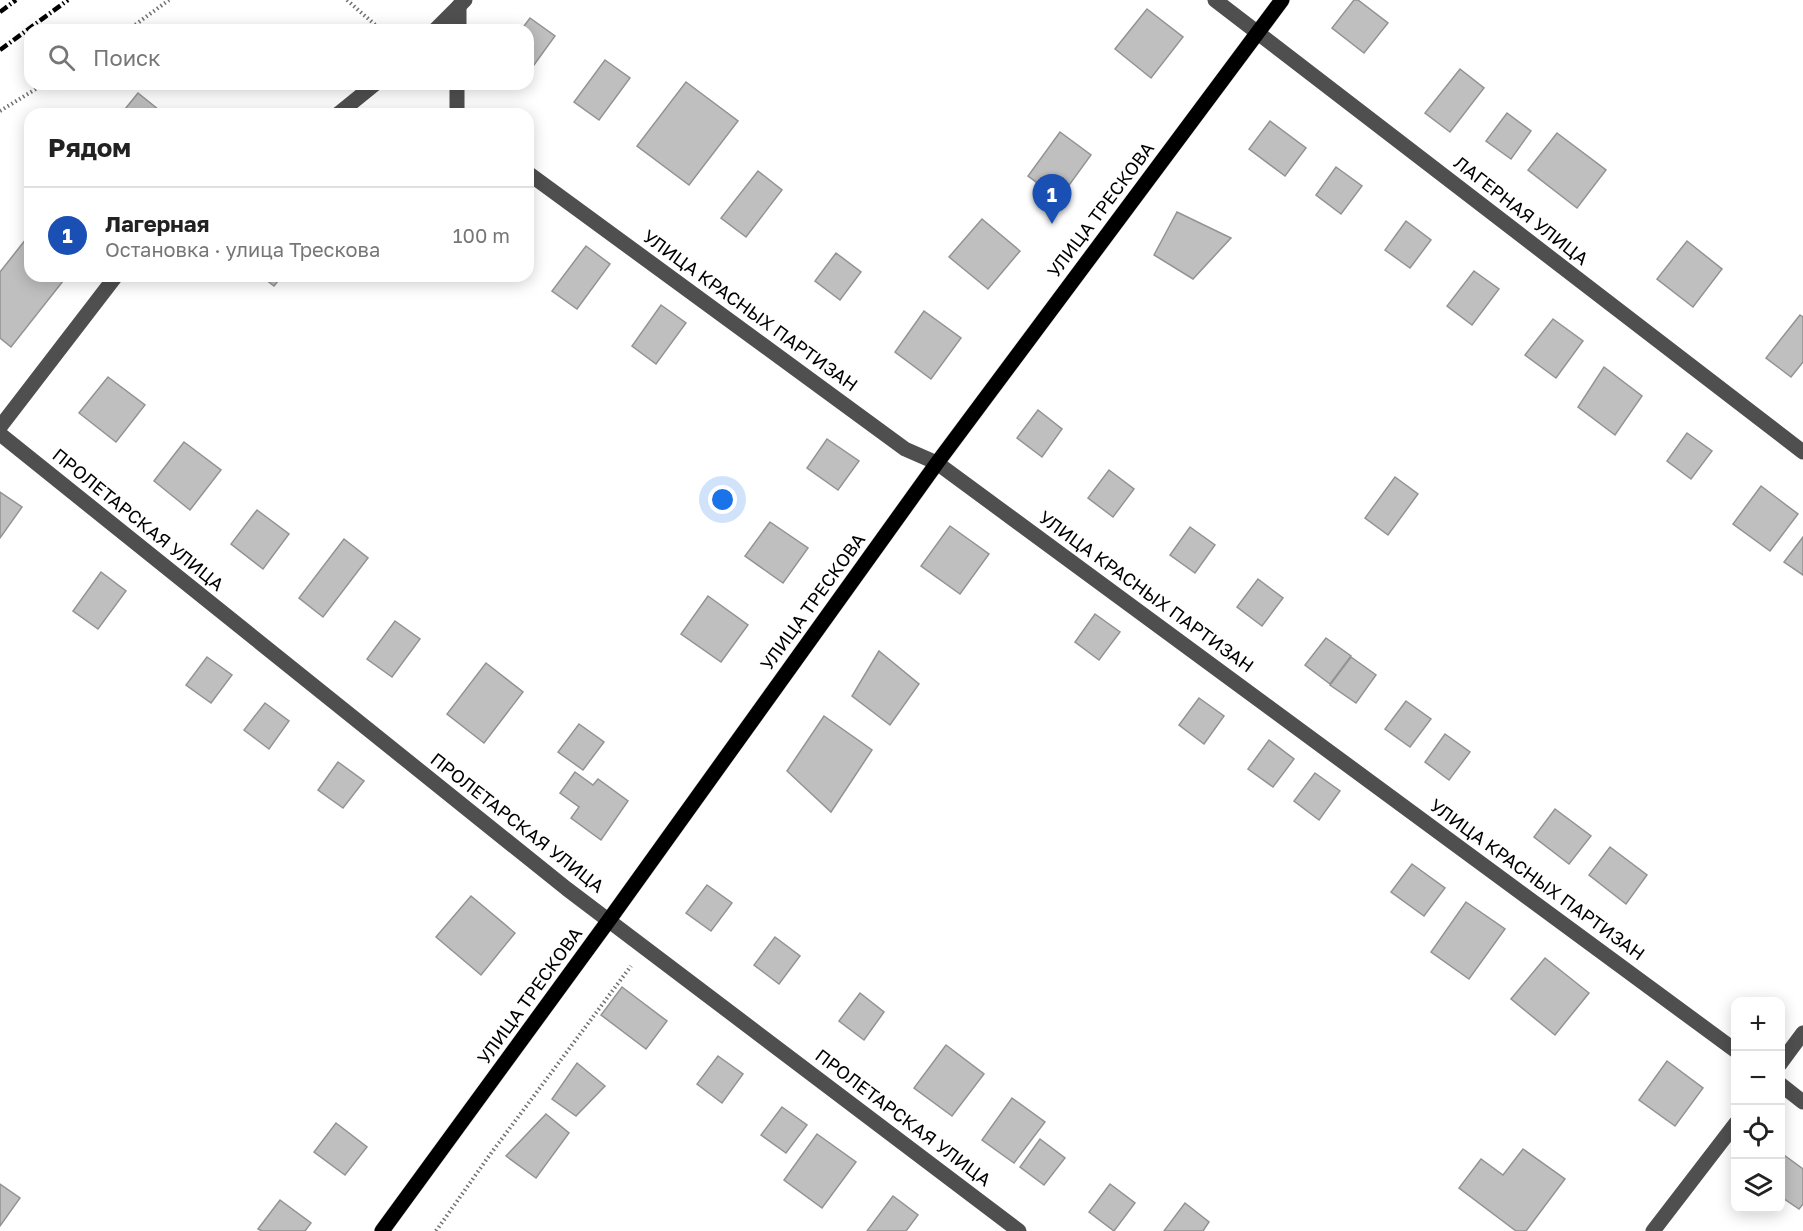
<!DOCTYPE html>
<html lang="ru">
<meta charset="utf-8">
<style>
:root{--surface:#fff;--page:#f2f2f2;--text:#222;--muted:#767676;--line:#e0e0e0;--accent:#000}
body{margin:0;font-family:"Golos Text",sans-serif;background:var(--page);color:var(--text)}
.controls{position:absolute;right:18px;bottom:18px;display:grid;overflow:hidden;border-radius:12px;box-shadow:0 3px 15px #0003}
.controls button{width:54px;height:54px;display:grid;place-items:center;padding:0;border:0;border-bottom:2px solid var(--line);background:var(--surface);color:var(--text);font:30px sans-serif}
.you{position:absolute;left:723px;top:500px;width:21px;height:21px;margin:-15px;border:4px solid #fff;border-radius:50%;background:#1a73e8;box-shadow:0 0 0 9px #1a73e833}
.badge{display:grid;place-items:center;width:39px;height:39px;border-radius:50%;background:var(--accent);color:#fff;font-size:20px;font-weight:700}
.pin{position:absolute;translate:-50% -50px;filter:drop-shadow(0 2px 3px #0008)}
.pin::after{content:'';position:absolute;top:32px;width:21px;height:18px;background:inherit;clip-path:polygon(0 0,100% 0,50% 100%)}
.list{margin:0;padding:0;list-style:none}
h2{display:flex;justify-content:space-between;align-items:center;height:78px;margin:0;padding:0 24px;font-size:26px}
h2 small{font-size:20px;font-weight:400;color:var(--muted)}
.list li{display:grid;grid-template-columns:39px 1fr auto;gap:18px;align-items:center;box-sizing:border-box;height:96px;padding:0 24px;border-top:2px solid var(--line)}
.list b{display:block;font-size:22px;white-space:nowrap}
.list p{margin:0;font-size:20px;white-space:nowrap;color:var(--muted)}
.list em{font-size:20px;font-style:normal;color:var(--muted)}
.icon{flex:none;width:33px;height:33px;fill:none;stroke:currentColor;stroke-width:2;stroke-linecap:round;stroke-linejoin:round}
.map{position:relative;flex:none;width:1803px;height:1231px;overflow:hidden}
.search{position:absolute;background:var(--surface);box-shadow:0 3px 15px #0003;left:24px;top:24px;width:510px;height:66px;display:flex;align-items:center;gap:15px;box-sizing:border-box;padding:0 21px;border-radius:18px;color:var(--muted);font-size:22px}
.panel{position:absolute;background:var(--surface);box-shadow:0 3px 15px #0003;left:24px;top:108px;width:510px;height:174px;border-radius:18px}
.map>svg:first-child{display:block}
</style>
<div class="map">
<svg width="1803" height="1231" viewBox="0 0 1803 1231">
<rect width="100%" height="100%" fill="#fff"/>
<!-- building -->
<g fill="#bfbfbf" stroke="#939393" stroke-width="1.5">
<polygon points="1354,0 1358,0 1388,23 1364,53 1332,28"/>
<polygon points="1147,9 1183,37 1151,78 1115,49"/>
<polygon points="530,18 555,36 534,65 528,60 528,30 521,30"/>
<polygon points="605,60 630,78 599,120 574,102"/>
<polygon points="1460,69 1484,88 1450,132 1425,113"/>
<polygon points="686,82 738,121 689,185 637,146"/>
<polygon points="138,93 164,114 121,114"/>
<polygon points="1507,113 1531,131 1511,159 1486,141"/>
<polygon points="1270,121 1306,148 1285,176 1249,149"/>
<polygon points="1060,132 1091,155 1059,199 1028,176"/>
<polygon points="1557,133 1606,170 1577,208 1528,170"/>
<polygon points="1336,167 1362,186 1341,214 1316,195"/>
<polygon points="758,171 782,190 746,237 721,218"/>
<polygon points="1177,212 1231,238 1193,279 1154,255"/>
<polygon points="982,219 1020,251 988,289 949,257"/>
<polygon points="1406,221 1431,240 1410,268 1385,250"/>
<polygon points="30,234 30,276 67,276 11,347 0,338 0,272"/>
<polygon points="1687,241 1722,269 1693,307 1657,279"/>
<polygon points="586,246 610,264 577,309 552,291"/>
<polygon points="836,253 861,272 840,300 815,281"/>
<polygon points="1474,271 1499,289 1472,325 1447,306"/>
<polygon points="261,276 282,276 274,286"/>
<polygon points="661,305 686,323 656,364 632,346"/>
<polygon points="924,311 961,338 931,379 895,352"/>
<polygon points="1800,315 1803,317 1803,362 1791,377 1766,358"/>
<polygon points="1553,319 1583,341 1556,378 1525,355"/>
<polygon points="1604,367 1642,396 1615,435 1578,407"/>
<polygon points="108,377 145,405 116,442 79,413"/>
<polygon points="1038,410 1062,429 1042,457 1017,438"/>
<polygon points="1687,433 1712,451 1691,479 1667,461"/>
<polygon points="827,439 859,461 838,490 807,468"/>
<polygon points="184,442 221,470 190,510 154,481"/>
<polygon points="1109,470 1134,489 1113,517 1088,498"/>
<polygon points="1395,477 1418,494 1388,535 1365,518"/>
<polygon points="1761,486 1798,514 1770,551 1733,524"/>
<polygon points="0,492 22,507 0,538"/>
<polygon points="257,510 289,534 263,569 231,544"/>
<polygon points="770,522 808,548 783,583 745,556"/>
<polygon points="950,526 989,554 960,594 921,566"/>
<polygon points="1190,527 1215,545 1195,573 1170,555"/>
<polygon points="1803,537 1803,575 1784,562"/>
<polygon points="344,539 368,558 323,617 299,598"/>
<polygon points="101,572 126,591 98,629 73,611"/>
<polygon points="1258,579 1283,598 1262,626 1237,607"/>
<polygon points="708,596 748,625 721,662 681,634"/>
<polygon points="1095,614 1120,632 1099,660 1075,642"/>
<polygon points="395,621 420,639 392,677 367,659"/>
<polygon points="1326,638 1351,656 1330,684 1305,665"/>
<polygon points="879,651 919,684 890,725 852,696"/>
<polygon points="207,657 232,675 211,703 186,685"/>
<polygon points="1351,657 1376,675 1356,703 1330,685"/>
<polygon points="486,663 523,692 484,743 447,714"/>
<polygon points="1199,698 1224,716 1204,744 1179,725"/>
<polygon points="1406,701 1431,719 1410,747 1385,729"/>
<polygon points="265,703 289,721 269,749 244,730"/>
<polygon points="824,716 872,750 831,812 787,771"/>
<polygon points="579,724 604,742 583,770 558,752"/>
<polygon points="1445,734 1470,752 1449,780 1425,762"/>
<polygon points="1269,740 1294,759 1273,787 1248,769"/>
<polygon points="338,762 364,781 343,808 318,790"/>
<polygon points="575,772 593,785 598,779 628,801 601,840 571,818 579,807 560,793"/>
<polygon points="1315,773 1340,791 1319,820 1294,801"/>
<polygon points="1555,809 1591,836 1569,864 1534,837"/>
<polygon points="1610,847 1647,875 1626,904 1589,875"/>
<polygon points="1412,864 1445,888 1424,916 1391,892"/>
<polygon points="707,885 732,903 711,931 686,913"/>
<polygon points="471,896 515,933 481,975 436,937"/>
<polygon points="1466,902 1505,929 1469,979 1431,952"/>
<polygon points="775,937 800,956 779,984 754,965"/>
<polygon points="1545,958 1589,993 1555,1035 1511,999"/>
<polygon points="622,987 667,1021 646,1049 601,1015"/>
<polygon points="860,993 884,1012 864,1040 839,1021"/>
<polygon points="946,1045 984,1074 952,1116 914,1088"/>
<polygon points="718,1056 743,1074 722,1103 697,1084"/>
<polygon points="1667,1061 1703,1088 1675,1126 1639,1100"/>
<polygon points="577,1063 605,1086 576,1116 552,1099"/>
<polygon points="1012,1098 1045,1122 1014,1163 982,1140"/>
<polygon points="782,1107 807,1125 786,1153 761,1135"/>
<polygon points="546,1114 569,1133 536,1178 506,1156"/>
<polygon points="336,1123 367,1147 345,1175 314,1152"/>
<polygon points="817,1134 856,1162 822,1208 784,1180"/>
<polygon points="1040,1139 1065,1158 1044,1185 1020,1167"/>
<polygon points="1523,1149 1565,1179 1526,1231 1516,1231 1459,1188 1481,1159 1503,1175"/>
<polygon points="1784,1155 1803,1169 1803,1204 1799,1209 1780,1196 1780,1160"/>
<polygon points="0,1184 20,1198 0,1226"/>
<polygon points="1110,1184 1135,1203 1114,1231 1089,1212"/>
<polygon points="893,1196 918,1215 906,1231 867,1231"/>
<polygon points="280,1200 311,1223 305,1231 262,1231 258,1229"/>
<polygon points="1185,1203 1209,1222 1203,1231 1164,1231"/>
</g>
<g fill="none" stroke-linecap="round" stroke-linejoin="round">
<!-- major casing -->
<g stroke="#dbdbdb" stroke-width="16">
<polyline id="major" points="382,1231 609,920 937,463 1282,0"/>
</g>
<!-- path -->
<g stroke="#717171" stroke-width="4" stroke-dasharray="1.5 3" stroke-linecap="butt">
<polyline points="347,0 381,30"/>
<polyline points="128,30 169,0"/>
<polyline points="0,111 44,84"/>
<polyline points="436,1231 489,1156 631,966"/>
</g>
<!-- minor -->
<g stroke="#4f4f4f" stroke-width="15">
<polyline points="1215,0 1803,452"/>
<polyline points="435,30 465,0"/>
<polyline points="459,30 459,6"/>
<polyline points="338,114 375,84"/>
<polyline points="457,114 457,84"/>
<polyline points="528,173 905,449 937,463 1736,1051"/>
<polyline points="0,427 116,276"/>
<polyline points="0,434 567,889 1019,1231"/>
<polyline points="1780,1064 1803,1033"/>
<polyline points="1780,1084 1803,1102"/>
<polyline points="1653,1231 1736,1123"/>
</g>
<!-- major -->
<use href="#major" stroke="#000" stroke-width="15"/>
<!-- rail -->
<g stroke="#000" stroke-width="4.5" stroke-dasharray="9 3 1.5 3" stroke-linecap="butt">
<polyline points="0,12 16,0"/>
<polyline points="0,50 68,0"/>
</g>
</g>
<g text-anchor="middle" stroke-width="4.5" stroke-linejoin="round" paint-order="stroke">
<!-- street labels -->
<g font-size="18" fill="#000" stroke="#fff">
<text transform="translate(1101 210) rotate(-53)" y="6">УЛИЦА ТРЕСКОВА</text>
<text transform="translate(1521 211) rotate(38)" y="6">ЛАГЕРНАЯ УЛИЦА</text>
<text transform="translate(750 311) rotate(36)" y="6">УЛИЦА КРАСНЫХ ПАРТИЗАН</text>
<text transform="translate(138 520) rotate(39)" y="6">ПРОЛЕТАРСКАЯ УЛИЦА</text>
<text transform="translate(1146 592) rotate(36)" y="6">УЛИЦА КРАСНЫХ ПАРТИЗАН</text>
<text transform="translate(813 602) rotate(-54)" y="6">УЛИЦА ТРЕСКОВА</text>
<text transform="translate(517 823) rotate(38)" y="6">ПРОЛЕТАРСКАЯ УЛИЦА</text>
<text transform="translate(1537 880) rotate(36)" y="6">УЛИЦА КРАСНЫХ ПАРТИЗАН</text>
<text transform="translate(530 996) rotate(-54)" y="6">УЛИЦА ТРЕСКОВА</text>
<text transform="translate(903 1118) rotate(37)" y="6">ПРОЛЕТАРСКАЯ УЛИЦА</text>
</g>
</g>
</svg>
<div class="controls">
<button>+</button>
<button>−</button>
<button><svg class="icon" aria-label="locate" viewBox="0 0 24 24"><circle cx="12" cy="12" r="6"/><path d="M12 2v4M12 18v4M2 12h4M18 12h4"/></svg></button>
<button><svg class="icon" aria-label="layers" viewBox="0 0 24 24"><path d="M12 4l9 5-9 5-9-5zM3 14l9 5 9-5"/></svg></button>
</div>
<div class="you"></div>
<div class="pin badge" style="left:1052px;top:224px;background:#1a4fb4">1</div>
<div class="search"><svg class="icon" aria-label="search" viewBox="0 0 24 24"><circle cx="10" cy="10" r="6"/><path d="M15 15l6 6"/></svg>Поиск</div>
<section class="panel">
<h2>Рядом<small></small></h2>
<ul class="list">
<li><span class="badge" style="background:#1a4fb4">1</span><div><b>Лагерная</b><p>Остановка · улица Трескова</p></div><em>100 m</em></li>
</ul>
</section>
</div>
